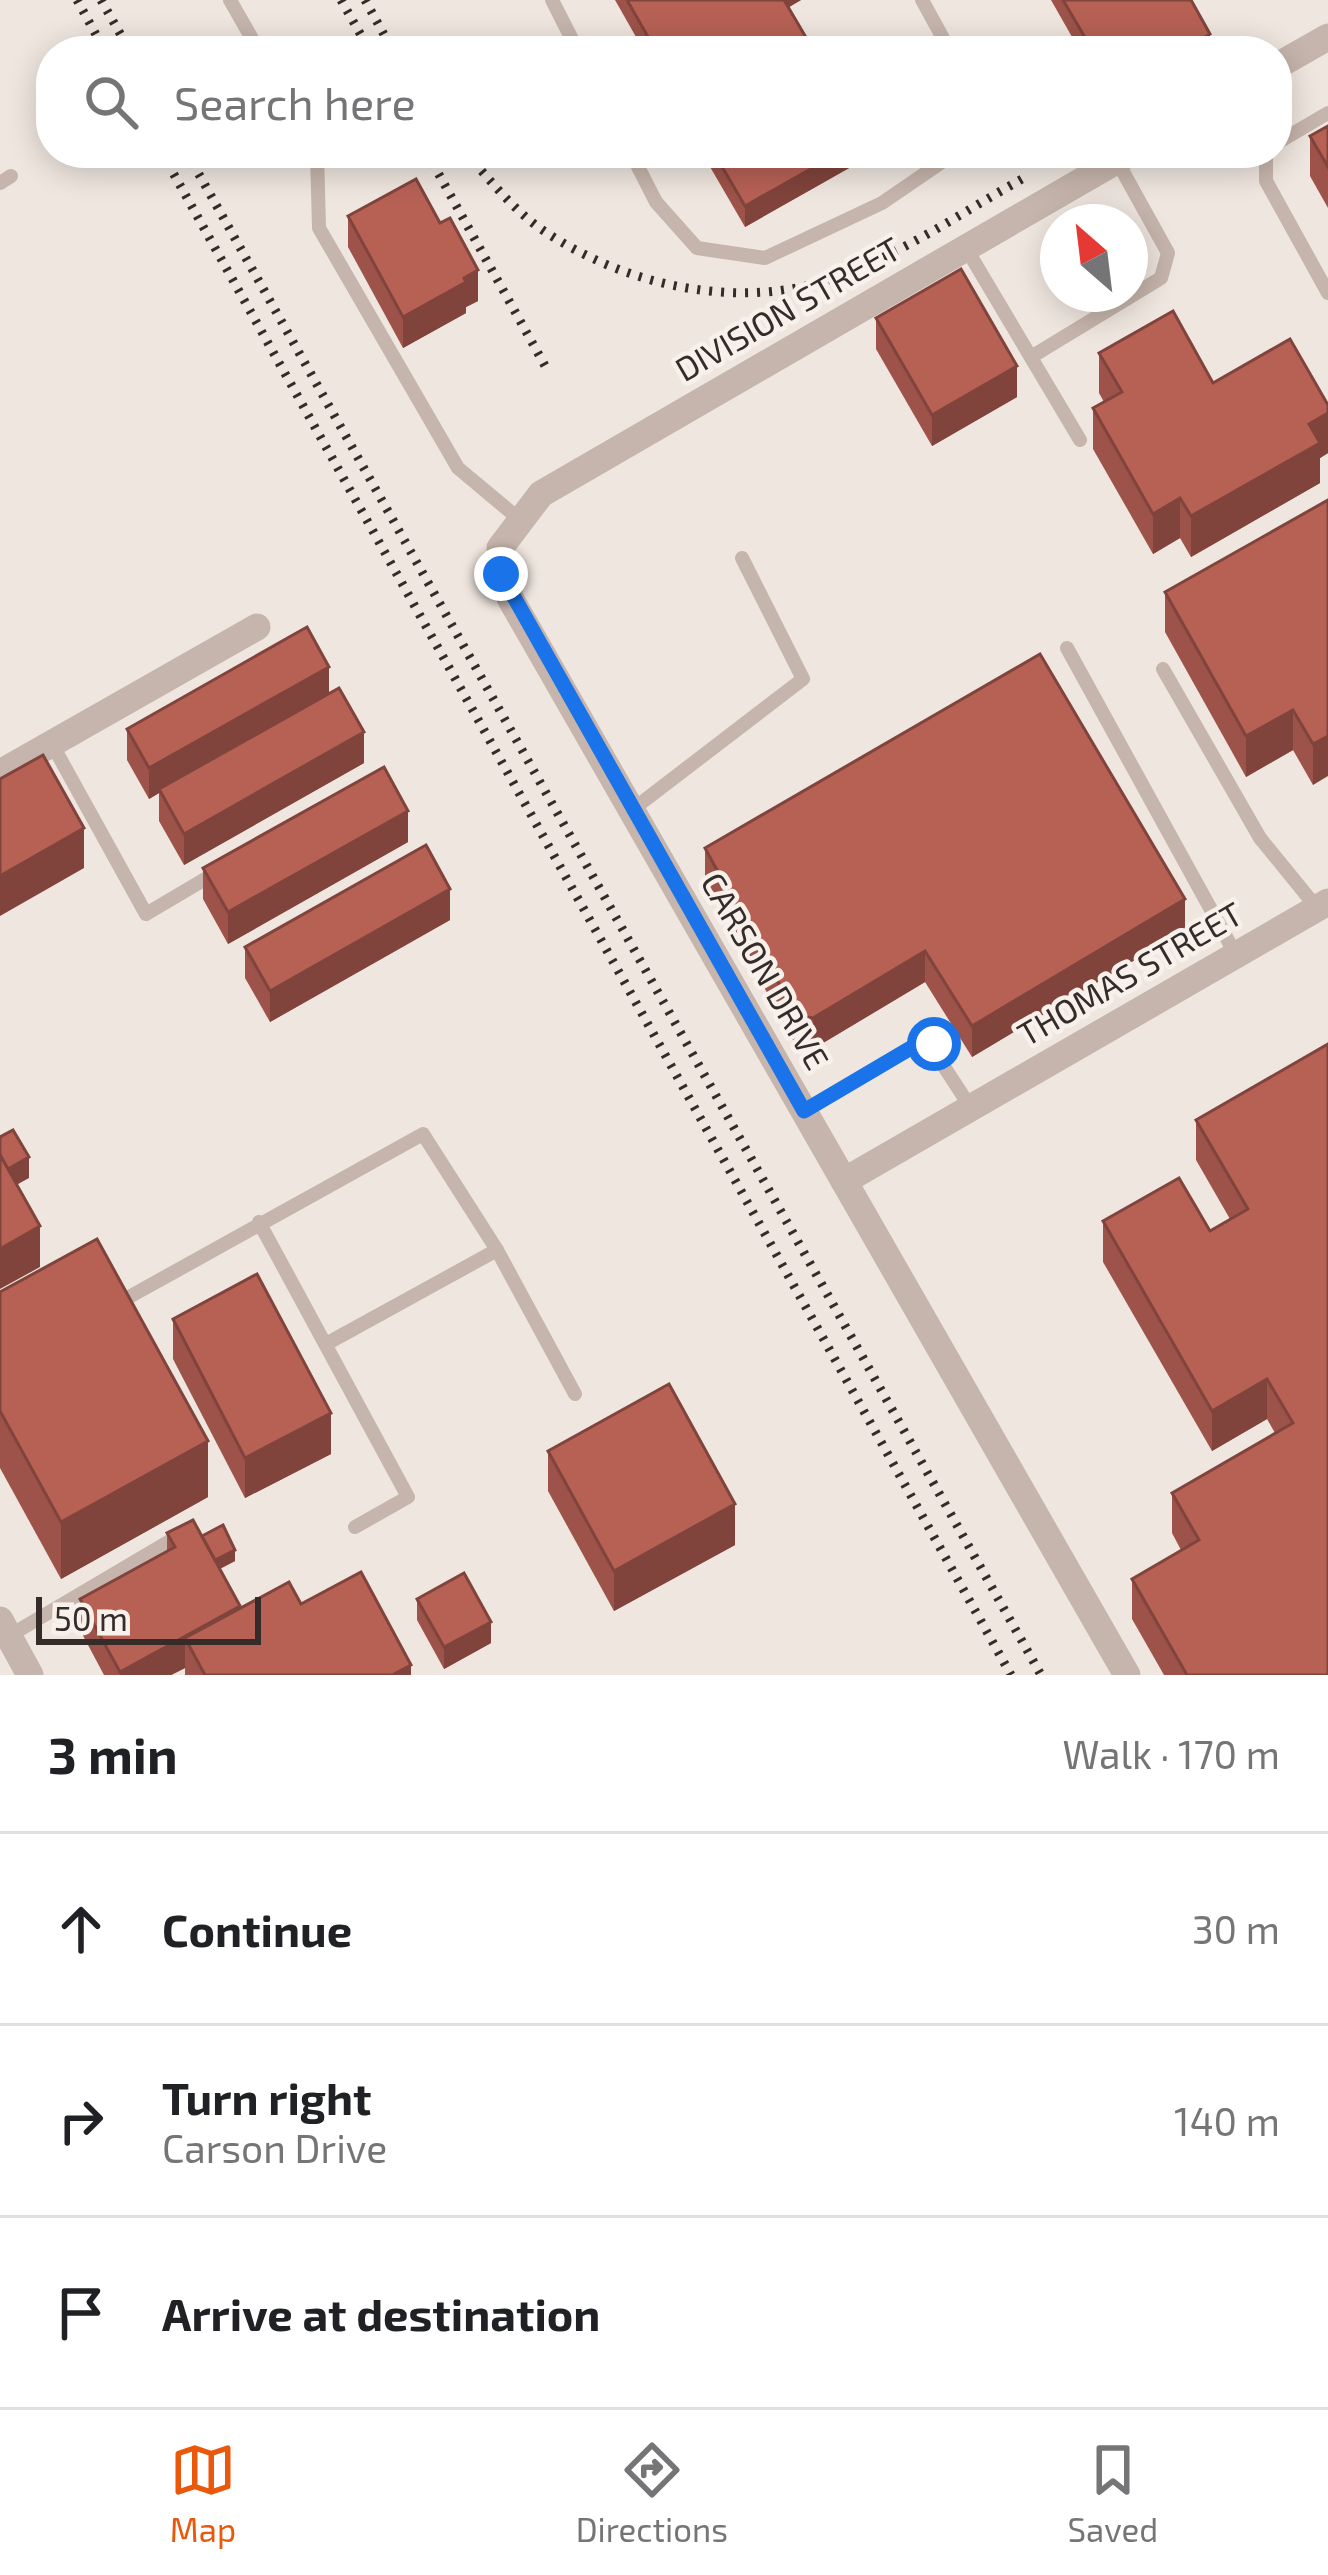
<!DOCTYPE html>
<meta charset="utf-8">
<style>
:root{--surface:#fff;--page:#f6f6f6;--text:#202124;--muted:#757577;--line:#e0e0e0;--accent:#ea580c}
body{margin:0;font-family:"Exo 2",sans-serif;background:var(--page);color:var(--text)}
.compass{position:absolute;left:1040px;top:204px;width:108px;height:108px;border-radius:50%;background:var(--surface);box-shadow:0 6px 30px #0003;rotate:332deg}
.scale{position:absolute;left:36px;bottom:30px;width:225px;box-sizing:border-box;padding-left:12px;border:6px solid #352c2a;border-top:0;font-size:33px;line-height:42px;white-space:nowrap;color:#352c2a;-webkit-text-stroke:9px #f8f0ea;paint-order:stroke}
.stop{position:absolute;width:36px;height:36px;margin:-27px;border:9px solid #1a73e8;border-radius:50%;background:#fff}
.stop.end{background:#1a73e8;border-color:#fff;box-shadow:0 3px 12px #0008}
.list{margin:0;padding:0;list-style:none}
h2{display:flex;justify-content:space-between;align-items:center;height:156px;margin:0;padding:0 48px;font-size:51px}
h2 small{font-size:39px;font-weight:400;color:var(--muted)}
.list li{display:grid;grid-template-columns:78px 1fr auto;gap:36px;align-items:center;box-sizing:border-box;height:192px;padding:0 48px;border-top:3px solid var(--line)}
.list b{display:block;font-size:45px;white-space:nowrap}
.list p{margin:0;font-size:39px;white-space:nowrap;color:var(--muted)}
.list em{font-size:39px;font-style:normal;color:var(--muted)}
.icon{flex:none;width:66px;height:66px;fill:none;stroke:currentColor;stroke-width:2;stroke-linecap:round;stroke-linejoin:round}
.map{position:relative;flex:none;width:1328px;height:1675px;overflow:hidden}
.search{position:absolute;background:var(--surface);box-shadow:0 6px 30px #0003;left:36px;right:36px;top:36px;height:132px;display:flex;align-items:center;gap:30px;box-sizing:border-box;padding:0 42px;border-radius:48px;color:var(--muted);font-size:45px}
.sheet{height:732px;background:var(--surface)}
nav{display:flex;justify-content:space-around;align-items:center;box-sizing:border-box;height:168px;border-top:3px solid var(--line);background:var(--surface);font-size:33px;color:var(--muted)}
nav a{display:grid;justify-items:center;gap:6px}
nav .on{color:var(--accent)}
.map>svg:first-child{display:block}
</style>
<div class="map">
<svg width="1328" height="1675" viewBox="0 0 1328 1675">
<rect width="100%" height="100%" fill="#efe6df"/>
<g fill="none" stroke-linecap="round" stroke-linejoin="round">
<!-- service -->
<g stroke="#c6b5ac" stroke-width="14">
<polyline points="230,0 259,51"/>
<polyline points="552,0 578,51"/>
<polyline points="922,0 950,51"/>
<polyline points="1277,143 1328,113"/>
<polyline points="317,153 319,228 458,468 519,519"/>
<polyline points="631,153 656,202 697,248 765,258 882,203 955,153"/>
<polyline points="1266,153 1266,181 1328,293"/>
<polyline points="0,183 11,176"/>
<polyline points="966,248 1080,440"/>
<polyline points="1031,357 1161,278 1168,253 1117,161"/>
<polyline points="1067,648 1236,955"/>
<polyline points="1163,669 1260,838 1317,908"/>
<polyline points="52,744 146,914 217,872"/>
<polyline points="632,810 803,679 742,558"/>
<polyline points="804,1111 926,1039 971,1108"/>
<polyline points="259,1222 408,1497 355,1527"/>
<polyline points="497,1250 575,1394"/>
<polyline points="116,1294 120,1302 423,1134 497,1250 326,1344"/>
<polyline points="9,1636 180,1535"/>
</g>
<!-- minor -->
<g stroke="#c6b5ac" stroke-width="27">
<polyline points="1277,66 1328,37"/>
<polyline points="0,773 257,627"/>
<polyline points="844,1181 1328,902"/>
<polyline points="0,1620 30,1675"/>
<polyline points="1127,1675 510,598 500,548 541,494 1130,153"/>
</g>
<!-- rail -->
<g stroke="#352c2a" stroke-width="9" stroke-dasharray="3 9" stroke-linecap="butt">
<polyline points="77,0 105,51"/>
<polyline points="101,0 130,51"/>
<polyline points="341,0 370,51"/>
<polyline points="365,0 393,51"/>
<polyline points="162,153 1011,1675"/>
<polyline points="187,153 1041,1675"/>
<polyline points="427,153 549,373"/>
<path d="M466,153C490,180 514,211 544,231C626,286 739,311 834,278C900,255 961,213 1022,179"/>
</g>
</g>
<!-- wall -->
<g fill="#9d5349">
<polygon points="615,0 801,0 789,7 814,51 644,51"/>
<polygon points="1051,0 1191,0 1210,51 1080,51"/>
<polygon points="1328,126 1328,208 1310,176 1310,136"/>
<polygon points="702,153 865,153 865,159 745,227"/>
<polygon points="348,216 478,301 466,307 466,313 403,348 348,247"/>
<polygon points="876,318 1017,397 932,446 876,349"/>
<polygon points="1099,353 1213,383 1328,405 1328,453 1320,458 1320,483 1191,557 1180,538 1153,554 1093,449 1093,408 1104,402 1099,393"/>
<polygon points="1328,500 1313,785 1293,750 1246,777 1165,632 1165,592"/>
<polygon points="329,693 364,763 184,865 159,821 159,793 149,799 127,760 127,729"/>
<polygon points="408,842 228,944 203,899 203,868"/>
<polygon points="705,848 1185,930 972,1057 925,982 813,1049 796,1046 705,879"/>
<polygon points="450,920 270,1022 245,978 245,947"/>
<polygon points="1328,1044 1328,1675 1164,1675 1132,1619 1132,1579 1181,1550 1172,1533 1172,1493 1275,1433 1267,1419 1212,1451 1103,1262 1103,1221 1210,1231 1230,1219 1196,1160 1196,1120"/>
<polygon points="0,1292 208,1497 61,1579 0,1468"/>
<polygon points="173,1319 331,1454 245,1498 173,1359"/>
<polygon points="548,1451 735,1545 614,1611 548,1491"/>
<polygon points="167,1533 202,1536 235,1561 220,1569 240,1608 301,1604 411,1675 185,1675 185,1668 171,1675 104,1675 80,1630 80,1599 167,1551"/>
<polygon points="417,1599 491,1643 444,1669 417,1620"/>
</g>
<!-- shaded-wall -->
<g fill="#80443c">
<polygon points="779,0 801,0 779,13"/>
<polygon points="1210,34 1210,51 1181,51"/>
<polygon points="839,153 865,153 865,159 745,227 745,206"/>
<polygon points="478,270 478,301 466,307 466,313 403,348 403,317"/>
<polygon points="1017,366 1017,397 932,446 932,415"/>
<polygon points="1328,413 1328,453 1320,458 1320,483 1191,557 1191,516 1309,424"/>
<polygon points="1180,498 1180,538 1153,554 1153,514"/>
<polygon points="329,667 329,698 159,789 159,793 149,799 149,768"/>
<polygon points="1293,710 1293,750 1246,777 1246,736"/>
<polygon points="364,732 364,763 184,865 184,834"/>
<polygon points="1328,736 1328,776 1313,785 1313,744"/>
<polygon points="408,811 408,842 228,944 228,912"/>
<polygon points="84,828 84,868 0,916 0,876"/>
<polygon points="450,889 450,920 270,1022 270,991"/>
<polygon points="1185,899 1185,930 972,1057 972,1026"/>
<polygon points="925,951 925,982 813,1049 813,1018"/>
<polygon points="29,1157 29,1178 0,1194 0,1173"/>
<polygon points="40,1226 40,1267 0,1289 0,1249"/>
<polygon points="1267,1379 1267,1419 1212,1451 1212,1411"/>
<polygon points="331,1413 331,1454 245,1498 245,1458"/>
<polygon points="208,1441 208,1497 61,1579 61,1522"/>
<polygon points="735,1504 735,1545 614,1611 614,1571"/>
<polygon points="235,1550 235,1561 209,1574 209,1563"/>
<polygon points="240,1606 185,1638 185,1668 171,1675 120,1675 120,1672"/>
<polygon points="491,1622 491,1643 444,1669 444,1647"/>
<polygon points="411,1665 411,1675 392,1675"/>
</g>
<!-- building -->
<g fill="#b76155" stroke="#80443c" stroke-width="3">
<polygon points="627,0 784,0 814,51 656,51"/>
<polygon points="1063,0 1191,0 1210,34 1181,51 1093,51"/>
<polygon points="1328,126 1328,167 1310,136"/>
<polygon points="714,153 839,153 745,206"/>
<polygon points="416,179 440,223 450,218 478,270 464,278 466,282 403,317 348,216"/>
<polygon points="961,269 1017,366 932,415 876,318"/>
<polygon points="1173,311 1213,383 1290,339 1328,405 1328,413 1309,424 1320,443 1191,516 1180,498 1153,514 1093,408 1122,392 1099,353"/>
<polygon points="1328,500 1328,736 1313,744 1293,710 1246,736 1165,592"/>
<polygon points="307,627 329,667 149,768 127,729"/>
<polygon points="1040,654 1185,899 972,1026 925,951 813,1018 796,1015 705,848"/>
<polygon points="339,688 364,732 184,834 159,789"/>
<polygon points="43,755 84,828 0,876 0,779"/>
<polygon points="384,767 408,811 228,912 203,868"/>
<polygon points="426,845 450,889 270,991 245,947"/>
<polygon points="1328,1044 1328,1675 1187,1675 1132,1579 1199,1540 1172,1493 1293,1423 1267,1379 1212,1411 1103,1221 1179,1178 1210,1231 1248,1209 1196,1120"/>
<polygon points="13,1130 29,1157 8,1169 0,1155 0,1137"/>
<polygon points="0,1155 40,1226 0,1249"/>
<polygon points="97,1239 208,1441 61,1522 0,1411 0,1292"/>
<polygon points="257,1274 331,1413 245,1458 173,1319"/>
<polygon points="669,1384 735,1504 614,1571 548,1451"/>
<polygon points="193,1520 240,1606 120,1672 80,1599 175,1547 167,1533"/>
<polygon points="223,1525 235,1550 215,1560 202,1536"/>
<polygon points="361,1572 411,1665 392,1675 205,1675 185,1638 289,1582 301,1604"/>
<polygon points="464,1573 491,1622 444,1647 417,1599"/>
</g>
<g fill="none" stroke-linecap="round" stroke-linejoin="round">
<!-- route -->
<polyline stroke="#1a73e8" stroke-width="15" points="501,574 804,1111 926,1039 934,1044"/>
</g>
<g text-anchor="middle" stroke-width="9" stroke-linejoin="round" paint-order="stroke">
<!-- street labels -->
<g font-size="33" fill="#352c2a" stroke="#f8f0ea">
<text transform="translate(788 309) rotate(-30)" y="12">DIVISION STREET</text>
<text transform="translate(765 971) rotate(60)" y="12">CARSON DRIVE</text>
<text transform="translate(1130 974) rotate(-30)" y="12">THOMAS STREET</text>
</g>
</g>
</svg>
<svg class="compass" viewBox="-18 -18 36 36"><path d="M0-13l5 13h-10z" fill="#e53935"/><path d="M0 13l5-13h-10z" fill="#757577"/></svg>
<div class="scale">50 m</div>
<div class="stop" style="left:934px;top:1044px"></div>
<div class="stop end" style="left:501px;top:574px"></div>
<div class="search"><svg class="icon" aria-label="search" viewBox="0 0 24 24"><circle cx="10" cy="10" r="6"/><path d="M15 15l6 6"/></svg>Search here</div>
</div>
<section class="sheet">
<h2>3 min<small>Walk · 170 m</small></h2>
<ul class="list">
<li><svg class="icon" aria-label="ahead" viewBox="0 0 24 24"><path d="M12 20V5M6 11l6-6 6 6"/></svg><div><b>Continue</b></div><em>30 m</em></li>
<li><svg class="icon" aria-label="right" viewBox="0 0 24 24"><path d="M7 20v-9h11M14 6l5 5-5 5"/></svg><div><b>Turn right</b><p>Carson Drive</p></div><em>140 m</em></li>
<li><svg class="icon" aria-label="arrive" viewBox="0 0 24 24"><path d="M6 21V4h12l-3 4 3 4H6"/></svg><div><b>Arrive at destination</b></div></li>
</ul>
</section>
<nav>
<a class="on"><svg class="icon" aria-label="map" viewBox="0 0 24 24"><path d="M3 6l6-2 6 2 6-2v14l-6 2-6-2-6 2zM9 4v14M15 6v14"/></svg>Map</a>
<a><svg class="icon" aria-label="directions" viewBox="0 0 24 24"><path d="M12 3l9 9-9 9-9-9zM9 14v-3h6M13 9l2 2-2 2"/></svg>Directions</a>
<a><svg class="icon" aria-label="saved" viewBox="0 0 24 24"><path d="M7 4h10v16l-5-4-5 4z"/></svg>Saved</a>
</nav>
